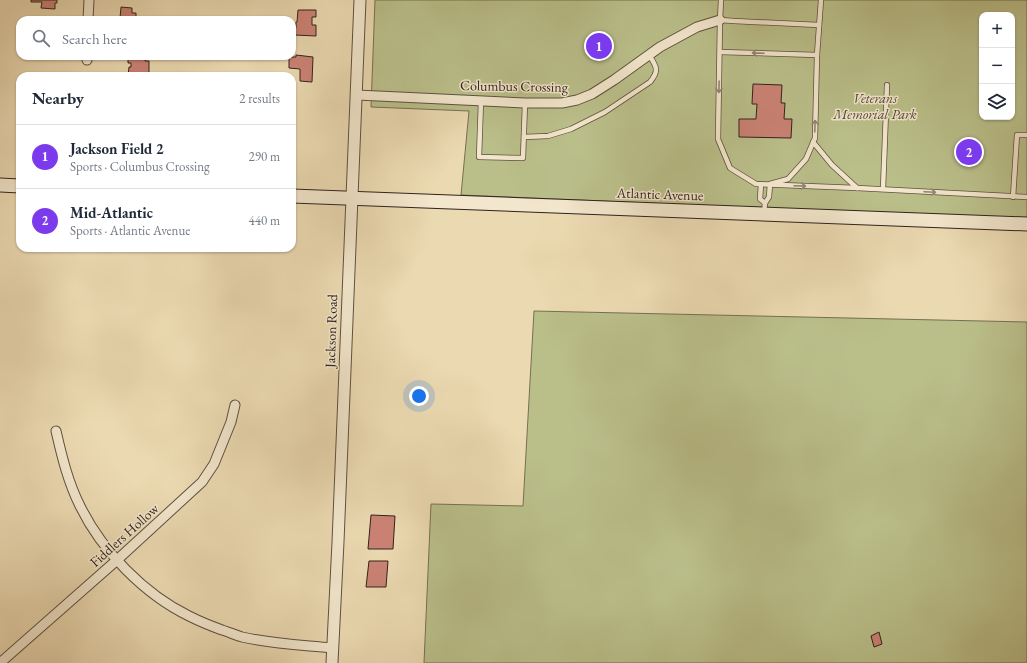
<!DOCTYPE html>
<meta charset="utf-8">
<style>
:root{--surface:#fff;--page:#f2f2f3;--text:#1f2937;--muted:#747a83;--line:#e0e1e3;--accent:#7c3aed}
body{margin:0;font-family:"EB Garamond",serif;background:var(--page);color:var(--text)}
.controls{position:absolute;right:12px;top:12px;display:grid;overflow:hidden;border-radius:8px;box-shadow:0 1px 3px #0004}
.controls button{width:36px;height:36px;display:grid;place-items:center;padding:0;border:0;border-bottom:1px solid var(--line);background:var(--surface);color:var(--text);font:20px sans-serif}
.you{position:absolute;left:419px;top:396px;width:14px;height:14px;margin:-10px;border:3px solid #fff;border-radius:50%;background:#1a73e8;box-shadow:0 0 0 6px #1a73e833}
.badge{display:grid;place-items:center;width:26px;height:26px;border-radius:50%;background:var(--accent);color:#fff;font-size:13px;font-weight:700}
.pin{position:absolute;translate:-50% -50%;border:2px solid #fff;box-shadow:0 1px 4px #0006}
.list{margin:0;padding:0;list-style:none}
h2{display:flex;justify-content:space-between;align-items:center;height:52px;margin:0;padding:0 16px;font-size:17px}
h2 small{font-size:13px;font-weight:400;color:var(--muted)}
.list li{display:grid;grid-template-columns:26px 1fr auto;gap:12px;align-items:center;box-sizing:border-box;height:64px;padding:0 16px;border-top:1px solid var(--line)}
.list b{display:block;font-size:15px;white-space:nowrap}
.list p{margin:0;font-size:13px;white-space:nowrap;color:var(--muted)}
.list em{font-size:13px;font-style:normal;color:var(--muted)}
.icon{flex:none;width:22px;height:22px;fill:none;stroke:currentColor;stroke-width:2;stroke-linecap:round;stroke-linejoin:round}
.map{position:relative;flex:none;width:1027px;height:663px;overflow:hidden}
.search{position:absolute;background:var(--surface);box-shadow:0 1px 3px #0004;left:16px;top:16px;width:280px;height:44px;display:flex;align-items:center;gap:10px;box-sizing:border-box;padding:0 14px;border-radius:12px;color:var(--muted);font-size:15px}
.panel{position:absolute;background:var(--surface);box-shadow:0 1px 3px #0004;left:16px;top:72px;width:280px;height:180px;border-radius:12px}
.map>svg:first-child{display:block}
</style>
<div class="map">
<svg width="1027" height="663" viewBox="0 0 1027 663">
<rect width="100%" height="100%" fill="#ebd9b1"/>
<filter id="stains"><feTurbulence type="fractalNoise" baseFrequency=".005" numOctaves="4"/><feColorMatrix values="0 0 0 0 .2 0 0 0 0 .09 0 0 0 0 .02 0 0 0 .5 -.17"/></filter>
<radialGradient id="worn" r=".72"><stop offset=".6" stop-color="#630" stop-opacity="0"/><stop offset="1" stop-color="#630" stop-opacity=".3"/></radialGradient>
<!-- green -->
<g fill="#babf8a" stroke="#757053" fill-rule="evenodd">
<path d="M375,0H1027V219L461,195L469,111L371,107ZM982,15H1012V117H982Z"/>
<polygon points="534,311 1027,322 1027,663 424,663 431,504 523,506"/>
</g>
<!-- building -->
<g fill="#cb8275" stroke="#30221c">
<polygon points="31,0 57,0 57,3 55,3 55,9 41,8 42,2 31,2"/>
<polygon points="121,7 132,8 132,13 136,13 136,20 124,20 124,18 120,18"/>
<polygon points="298,10 316,10 316,17 312,17 312,25 316,25 316,36 294,35 295,28 296,28 296,22 297,22"/>
<polygon points="296,55 313,57 312,82 300,81 300,69 289,68 289,57 296,57"/>
<polygon points="128,56 145,56 145,61 149,61 149,76 128,76 129,67 131,67 131,63 128,63"/>
<polygon points="753,84 782,85 781,103 785,103 784,119 792,119 791,138 739,137 739,119 756,119 757,104 752,104"/>
<polygon points="371,515 395,516 393,549 368,549"/>
<polygon points="369,561 388,561 386,587 366,587"/>
<polygon points="879,632 882,644 874,647 871,636"/>
</g>
<g fill="none" stroke-linecap="round" stroke-linejoin="round">
<!-- service casing -->
<g stroke="#5f5041" stroke-width="6">
<g id="service">
<polyline points="721,0 720,20 718,139 730,168 756,184 857,188 1027,197"/>
<polyline points="720,20 734,21 819,25"/>
<polyline points="720,52 817,55 815,138 806,159 788,179 770,184 769,197 765,203 764,213"/>
<polyline points="817,55 821,0"/>
<polyline points="481,101 479,157 523,158 525,103"/>
<path d="M524,137L548,136L571,129L605,112L650,82C660,70 656,66 649,55"/>
<polyline points="813,142 832,165 857,188"/>
<polyline points="761,184 760,199 765,203"/>
<polyline points="883,189 887,85"/>
<polyline points="1013,197 1017,135 1027,135"/>
</g>
</g>
<!-- minor casing -->
<g stroke="#5f5041" stroke-width="11">
<g id="minor">
<polyline points="88,20 89,0"/>
<polyline points="87,60 87,56"/>
<polyline points="357,95 525,103 562,103 577,100 592,94 614,80 660,47 697,27 720,20"/>
<path d="M56,431C62,457 68,482 80,506C102,551 144,594 189,616C199,621 211,626 222,630C229,632 235,635 242,637C272,644 302,645 332,648"/>
<polyline points="0,663 117,560 202,482 214,464 231,422 235,405"/>
</g>
</g>
<!-- tertiary casing -->
<g stroke="#5f5041" stroke-width="13">
<polyline id="tertiary" points="332,663 338,542 360,0"/>
</g>
<!-- secondary casing -->
<g stroke="#30221c" stroke-width="15">
<g id="secondary">
<polyline points="0,185 20,186"/>
<polyline points="292,196 1027,224"/>
</g>
</g>
<!-- service -->
<use href="#service" stroke="#f2e6cc" stroke-width="4.5"/>
<!-- minor -->
<use href="#minor" stroke="#f2e6cc" stroke-width="9"/>
<!-- tertiary -->
<use href="#tertiary" stroke="#f2e6cc" stroke-width="11"/>
<!-- secondary -->
<use href="#secondary" stroke="#f2e6cc" stroke-width="13"/>
</g>
<!-- one-way arrows -->
<defs><path id="oneway-shaft" d="M-6 0H5M1.5-3L5.5 0L1.5 3" fill="none" stroke-width="1.6" stroke-linecap="round" stroke-linejoin="round"/></defs>
<g stroke="#918474">
<use href="#oneway-shaft" transform="translate(758 53) rotate(-178)"/>
<use href="#oneway-shaft" transform="translate(719 87) rotate(91)"/>
<use href="#oneway-shaft" transform="translate(815 126) rotate(-88)"/>
<use href="#oneway-shaft" transform="translate(800 186) rotate(2)"/>
<use href="#oneway-shaft" transform="translate(930 192) rotate(3)"/>
</g>
<g text-anchor="middle" stroke-width="3" stroke-linejoin="round" paint-order="stroke">
<!-- street labels -->
<g font-size="14" fill="#30221c" stroke="#f2e6cc">
<text transform="translate(514 86) rotate(1)" y="5">Columbus Crossing</text>
<text transform="translate(660 194) rotate(2)" y="5">Atlantic Avenue</text>
<text transform="translate(331 331) rotate(-88)" y="5">Jackson Road</text>
<text transform="translate(124 535) rotate(-42)" y="5">Fiddlers Hollow</text>
</g>
<!-- park labels -->
<g font-size="14" font-style="italic" fill="#524938" stroke="#f2e6cc">
<text x="875" y="103">Veterans<tspan x="875" dy="16">Memorial Park</tspan></text>
</g>
</g>
<rect width="100%" height="100%" filter="url(#stains)"/>
<rect width="100%" height="100%" fill="url(#worn)"/>
</svg>
<div class="controls">
<button>+</button>
<button>−</button>
<button><svg class="icon" aria-label="layers" viewBox="0 0 24 24"><path d="M12 4l9 5-9 5-9-5zM3 14l9 5 9-5"/></svg></button>
</div>
<div class="you"></div>
<div class="pin badge" style="left:599px;top:46px">1</div>
<div class="pin badge" style="left:969px;top:152px">2</div>
<div class="search"><svg class="icon" aria-label="search" viewBox="0 0 24 24"><circle cx="10" cy="10" r="6"/><path d="M15 15l6 6"/></svg>Search here</div>
<section class="panel">
<h2>Nearby<small>2 results</small></h2>
<ul class="list">
<li><span class="badge">1</span><div><b>Jackson Field 2</b><p>Sports · Columbus Crossing</p></div><em>290 m</em></li>
<li><span class="badge">2</span><div><b>Mid-Atlantic</b><p>Sports · Atlantic Avenue</p></div><em>440 m</em></li>
</ul>
</section>
</div>
